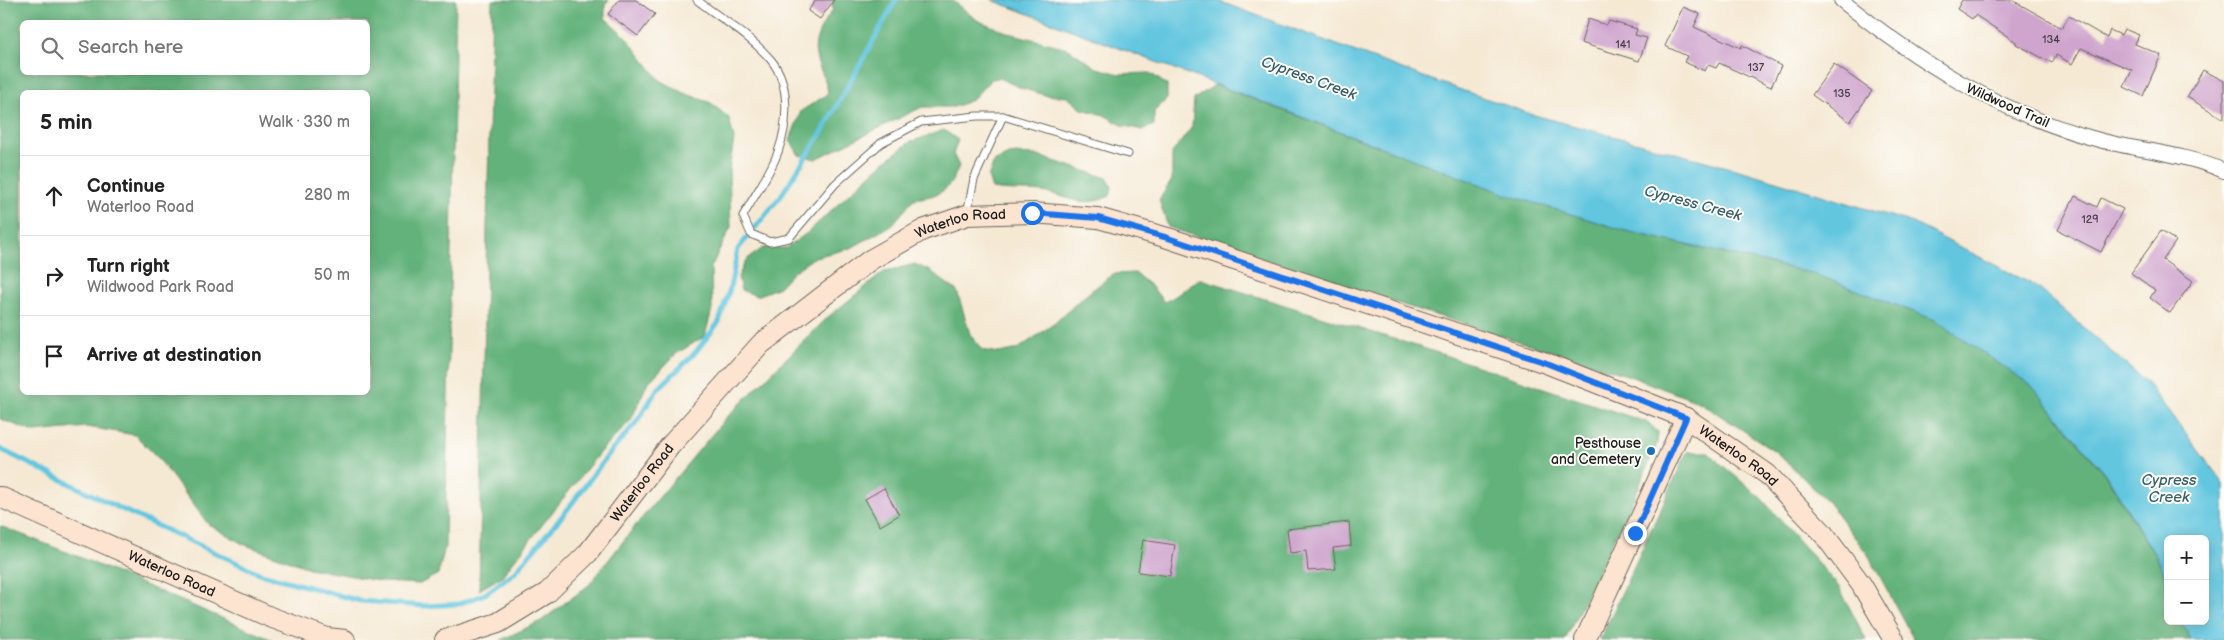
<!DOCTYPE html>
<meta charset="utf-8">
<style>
:root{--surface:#fff;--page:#f2f2f2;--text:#222;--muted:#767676;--line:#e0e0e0}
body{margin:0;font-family:"Balsamiq Sans",sans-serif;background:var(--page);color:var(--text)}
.controls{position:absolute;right:15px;bottom:15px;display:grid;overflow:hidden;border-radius:8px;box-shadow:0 2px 12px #0003}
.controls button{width:45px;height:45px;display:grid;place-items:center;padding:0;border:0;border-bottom:1px solid var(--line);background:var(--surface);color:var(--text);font:25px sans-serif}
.stop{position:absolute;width:15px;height:15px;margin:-11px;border:4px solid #1a73e8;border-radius:50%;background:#fff}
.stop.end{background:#1a73e8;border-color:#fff;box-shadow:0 1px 5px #0008}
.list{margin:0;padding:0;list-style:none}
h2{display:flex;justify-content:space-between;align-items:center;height:65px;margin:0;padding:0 20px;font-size:21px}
h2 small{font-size:16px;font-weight:400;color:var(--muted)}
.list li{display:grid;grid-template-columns:32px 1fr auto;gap:15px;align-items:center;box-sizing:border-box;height:80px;padding:0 20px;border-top:1px solid var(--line)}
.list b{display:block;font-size:19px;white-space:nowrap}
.list p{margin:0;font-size:16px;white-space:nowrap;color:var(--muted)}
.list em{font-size:16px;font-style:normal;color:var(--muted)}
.icon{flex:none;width:28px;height:28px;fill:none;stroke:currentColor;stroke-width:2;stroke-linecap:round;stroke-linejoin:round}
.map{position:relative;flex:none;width:2224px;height:640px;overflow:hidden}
.search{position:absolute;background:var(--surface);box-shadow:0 2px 12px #0003;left:20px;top:20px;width:350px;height:55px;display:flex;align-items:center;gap:12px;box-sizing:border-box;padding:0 18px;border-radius:8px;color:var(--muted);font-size:19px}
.panel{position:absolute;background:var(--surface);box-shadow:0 2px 12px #0003;left:20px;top:90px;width:350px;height:305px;border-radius:8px}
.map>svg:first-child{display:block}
</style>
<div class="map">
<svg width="2224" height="640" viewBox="0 0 2224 640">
<rect width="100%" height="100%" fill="#fdfcf7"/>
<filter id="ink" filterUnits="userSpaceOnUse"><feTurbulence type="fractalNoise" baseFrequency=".02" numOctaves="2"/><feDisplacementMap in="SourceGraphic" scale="10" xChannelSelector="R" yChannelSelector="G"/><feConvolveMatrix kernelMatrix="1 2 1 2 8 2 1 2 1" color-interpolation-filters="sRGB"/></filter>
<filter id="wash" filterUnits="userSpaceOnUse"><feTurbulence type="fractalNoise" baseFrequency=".0096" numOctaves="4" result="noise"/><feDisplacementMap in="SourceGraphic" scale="20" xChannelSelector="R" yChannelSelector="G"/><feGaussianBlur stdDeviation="1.12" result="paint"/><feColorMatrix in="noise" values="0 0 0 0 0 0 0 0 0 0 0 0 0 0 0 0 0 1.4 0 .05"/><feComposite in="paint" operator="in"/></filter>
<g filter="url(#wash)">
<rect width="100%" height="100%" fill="#f5e9d4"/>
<!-- forest -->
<g fill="#64b27c" stroke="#40674c" fill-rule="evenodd">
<path d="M0,0H456L445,547L438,574L420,584L384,582L309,568L243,544L208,524L159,459L135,435L87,427L34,432L0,419ZM22,22H368V72H22ZM22,92H368V392H22Z"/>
<polygon points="492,0 609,0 605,4 605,18 626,37 660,80 684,93 711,103 729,118 734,139 729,170 731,227 711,267 712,309 705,336 676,354 647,384 631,420 600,452 501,577 479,590"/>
<path d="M831,0H952L977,20L1009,33L1067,48L1097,68L1120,74L1150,73L1167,85V99L1154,112V125L1142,130L1122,125L1104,115L1082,109L1067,97L1045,95L1021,88L999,78L991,79L972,100L954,107H922L816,159L799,155L790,140L801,111L828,94C827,80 821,73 817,60C811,40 822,25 833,10Z"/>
<polygon points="1215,85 1508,195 1630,232 1812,273 1935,320 2032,386 2106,476 2161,565 2168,583 2168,621 2182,621 2190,640 1914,640 1869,556 1828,502 1775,451 1701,403 1627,375 1358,291 1168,227 1159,200 1172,180 1172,153 1192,127 1194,99"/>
<path d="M944,130L958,140L953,154L959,166C949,192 941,195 914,199L892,225L851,248L815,257L794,271L779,287L757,296L741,290L738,277L746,260L763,248H786L807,233L878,167L910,142Z"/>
<path d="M1010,154L1035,155L1107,178L1112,187L1110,196C1081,209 1070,196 1042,192C1025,190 1009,192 992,189L988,177L994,162Z"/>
<path d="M915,264L930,271L957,291L970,334L982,350L999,353L1018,349L1055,323L1081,299L1113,274L1135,273L1152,287L1164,302C1180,296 1185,286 1201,279L1429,350L1649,423L1658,432L1657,444L1637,491L1565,640H501L541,621L589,585L636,525L726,418L828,317L884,272Z"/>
<polygon points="1687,452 1707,452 1761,498 1839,587 1866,640 1600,640"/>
<polygon points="0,526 79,557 273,640 0,640"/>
</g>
<!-- water -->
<polygon fill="#62c6df" stroke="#3f717e" points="992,0 1215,0 1432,80 1534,115 1746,172 1913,223 2036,286 2147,383 2224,484 2224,640 2190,640 2182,621 2205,621 2205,539 2168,539 2168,583 2161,565 2107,476 2032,386 1935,320 1812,273 1630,232 1508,195"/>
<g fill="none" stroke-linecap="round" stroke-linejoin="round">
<!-- stream -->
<polyline stroke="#62c6df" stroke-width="5" points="0,449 119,508 261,574 360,601 425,606 459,604 485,594 515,572 567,510 608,455 635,424 657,390 694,354 719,322 730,288 738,249 780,197 821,134 896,0"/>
</g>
<g id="blocks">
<!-- building -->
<g fill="#cfa5ce">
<polygon points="619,0 636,0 655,14 638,36 608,14"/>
<polygon points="816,0 834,0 820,19 808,11"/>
<polygon points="1962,0 2012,0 2062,28 2069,16 2107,38 2110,30 2121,35 2124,29 2139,35 2135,44 2161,55 2143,96 2124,87 2132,70 2081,48 2072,64 2056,55 2052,63 2016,44 2016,42 1975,15 1972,19 1957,9"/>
<polygon points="1683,7 1700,14 1694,27 1741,48 1742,45 1781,66 1771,87 1719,63 1716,68 1708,65 1705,71 1684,62 1687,56 1665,46"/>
<polygon points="1588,19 1607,25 1609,21 1637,29 1635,35 1647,38 1639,61 1581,43"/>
<polygon points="1834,64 1872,91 1850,122 1812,95"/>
<polygon points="2203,70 2224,81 2224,119 2187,97"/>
<polygon points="2075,196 2097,207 2101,198 2123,209 2101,252 2058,230"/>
<polygon points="2161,231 2176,241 2163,260 2193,281 2170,313 2150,298 2155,290 2131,273"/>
<polygon points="884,488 899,515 880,526 865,499"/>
<polygon points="1349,522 1351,546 1333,548 1336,569 1308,571 1306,551 1290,553 1287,529"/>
<polygon points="1143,540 1175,545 1170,576 1138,572"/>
</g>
</g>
</g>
<g filter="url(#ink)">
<use href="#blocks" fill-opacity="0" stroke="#68645c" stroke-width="1"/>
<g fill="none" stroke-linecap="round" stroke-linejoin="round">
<!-- lane casing -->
<g stroke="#68645c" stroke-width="9">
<g id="lane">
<path d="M697,0C721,19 751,36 771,60C791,84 788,124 778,152C770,174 754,196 743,216L751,234L770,242L789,238L835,184L881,143L921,122L977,116H1003L974,179L967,214"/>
<polyline points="1003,116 1128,154"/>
</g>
</g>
<!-- street casing -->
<g stroke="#68645c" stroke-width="16">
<path id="street" d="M1841,0C1917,61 1998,112 2092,138C2136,151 2182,152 2224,171"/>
</g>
<!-- secondary casing -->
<g stroke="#68645c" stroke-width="22">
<g id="secondary">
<path id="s1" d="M0,497L270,617L327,638L345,640"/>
<path id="s2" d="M445,640L498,623L547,593L588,553L670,446L761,344L870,260L923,230L967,215L1032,213L1098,218L1168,238L1546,363L1686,418L1767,474L1822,532L1861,584L1894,640"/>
<polyline points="1585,640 1686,418"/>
</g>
</g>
<!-- lane -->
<use href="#lane" stroke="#fff" stroke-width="7"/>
<!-- street -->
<use href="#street" stroke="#fff" stroke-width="14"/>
<!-- secondary -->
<use href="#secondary" stroke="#fde4d1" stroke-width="20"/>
</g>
</g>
<g fill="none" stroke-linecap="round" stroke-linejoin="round" filter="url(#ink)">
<!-- route -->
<polyline stroke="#1a73e8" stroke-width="6" points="1032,213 1098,218 1168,238 1546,363 1686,418 1635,533"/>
</g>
<!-- markers -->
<circle fill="#1f6fb2" stroke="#fdfcf7" stroke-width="2" cx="1651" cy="451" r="5"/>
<g text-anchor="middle" stroke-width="4" stroke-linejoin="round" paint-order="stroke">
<!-- number labels -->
<g font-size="11" fill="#493e48">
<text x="2051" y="43">134</text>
<text x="1623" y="48">141</text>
<text x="1756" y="71">137</text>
<text x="1842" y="97">135</text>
<text x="2090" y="223">129</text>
</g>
<!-- street labels -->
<g font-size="14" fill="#1c1c1c" stroke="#fdfcf7">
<text transform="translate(2008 105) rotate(24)" y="5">Wildwood Trail</text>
<text dy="5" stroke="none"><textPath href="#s2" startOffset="679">Waterloo Road</textPath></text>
<text dy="5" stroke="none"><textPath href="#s2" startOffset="1504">Waterloo Road</textPath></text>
<text dy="5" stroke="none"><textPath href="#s2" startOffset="259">Waterloo Road</textPath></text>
<text dy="5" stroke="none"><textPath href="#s1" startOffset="188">Waterloo Road</textPath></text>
</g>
<!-- poi labels -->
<g font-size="14" fill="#1c1c1c" stroke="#fdfcf7" text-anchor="end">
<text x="1641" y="448">Pesthouse<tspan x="1641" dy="16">and Cemetery</tspan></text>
</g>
<!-- water labels -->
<g font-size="15" font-style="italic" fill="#38606a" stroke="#fdfcf7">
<text transform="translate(1309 78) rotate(20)" y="5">Cypress Creek</text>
<text transform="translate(1693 203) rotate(15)" y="5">Cypress Creek</text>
<text x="2169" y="485">Cypress<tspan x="2169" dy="17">Creek</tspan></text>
</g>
</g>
</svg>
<div class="controls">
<button>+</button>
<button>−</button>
</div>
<div class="stop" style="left:1032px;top:213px"></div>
<div class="stop end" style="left:1635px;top:533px"></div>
<div class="search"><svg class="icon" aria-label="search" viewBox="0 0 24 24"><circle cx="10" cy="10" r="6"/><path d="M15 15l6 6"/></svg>Search here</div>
<section class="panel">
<h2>5 min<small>Walk · 330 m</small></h2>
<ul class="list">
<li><svg class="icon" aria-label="ahead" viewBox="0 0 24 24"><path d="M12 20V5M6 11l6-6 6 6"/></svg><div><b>Continue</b><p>Waterloo Road</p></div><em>280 m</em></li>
<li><svg class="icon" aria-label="right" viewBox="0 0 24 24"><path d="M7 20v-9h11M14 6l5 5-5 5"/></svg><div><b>Turn right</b><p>Wildwood Park Road</p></div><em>50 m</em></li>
<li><svg class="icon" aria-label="arrive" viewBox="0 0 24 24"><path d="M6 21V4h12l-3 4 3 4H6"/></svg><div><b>Arrive at destination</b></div></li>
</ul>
</section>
</div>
